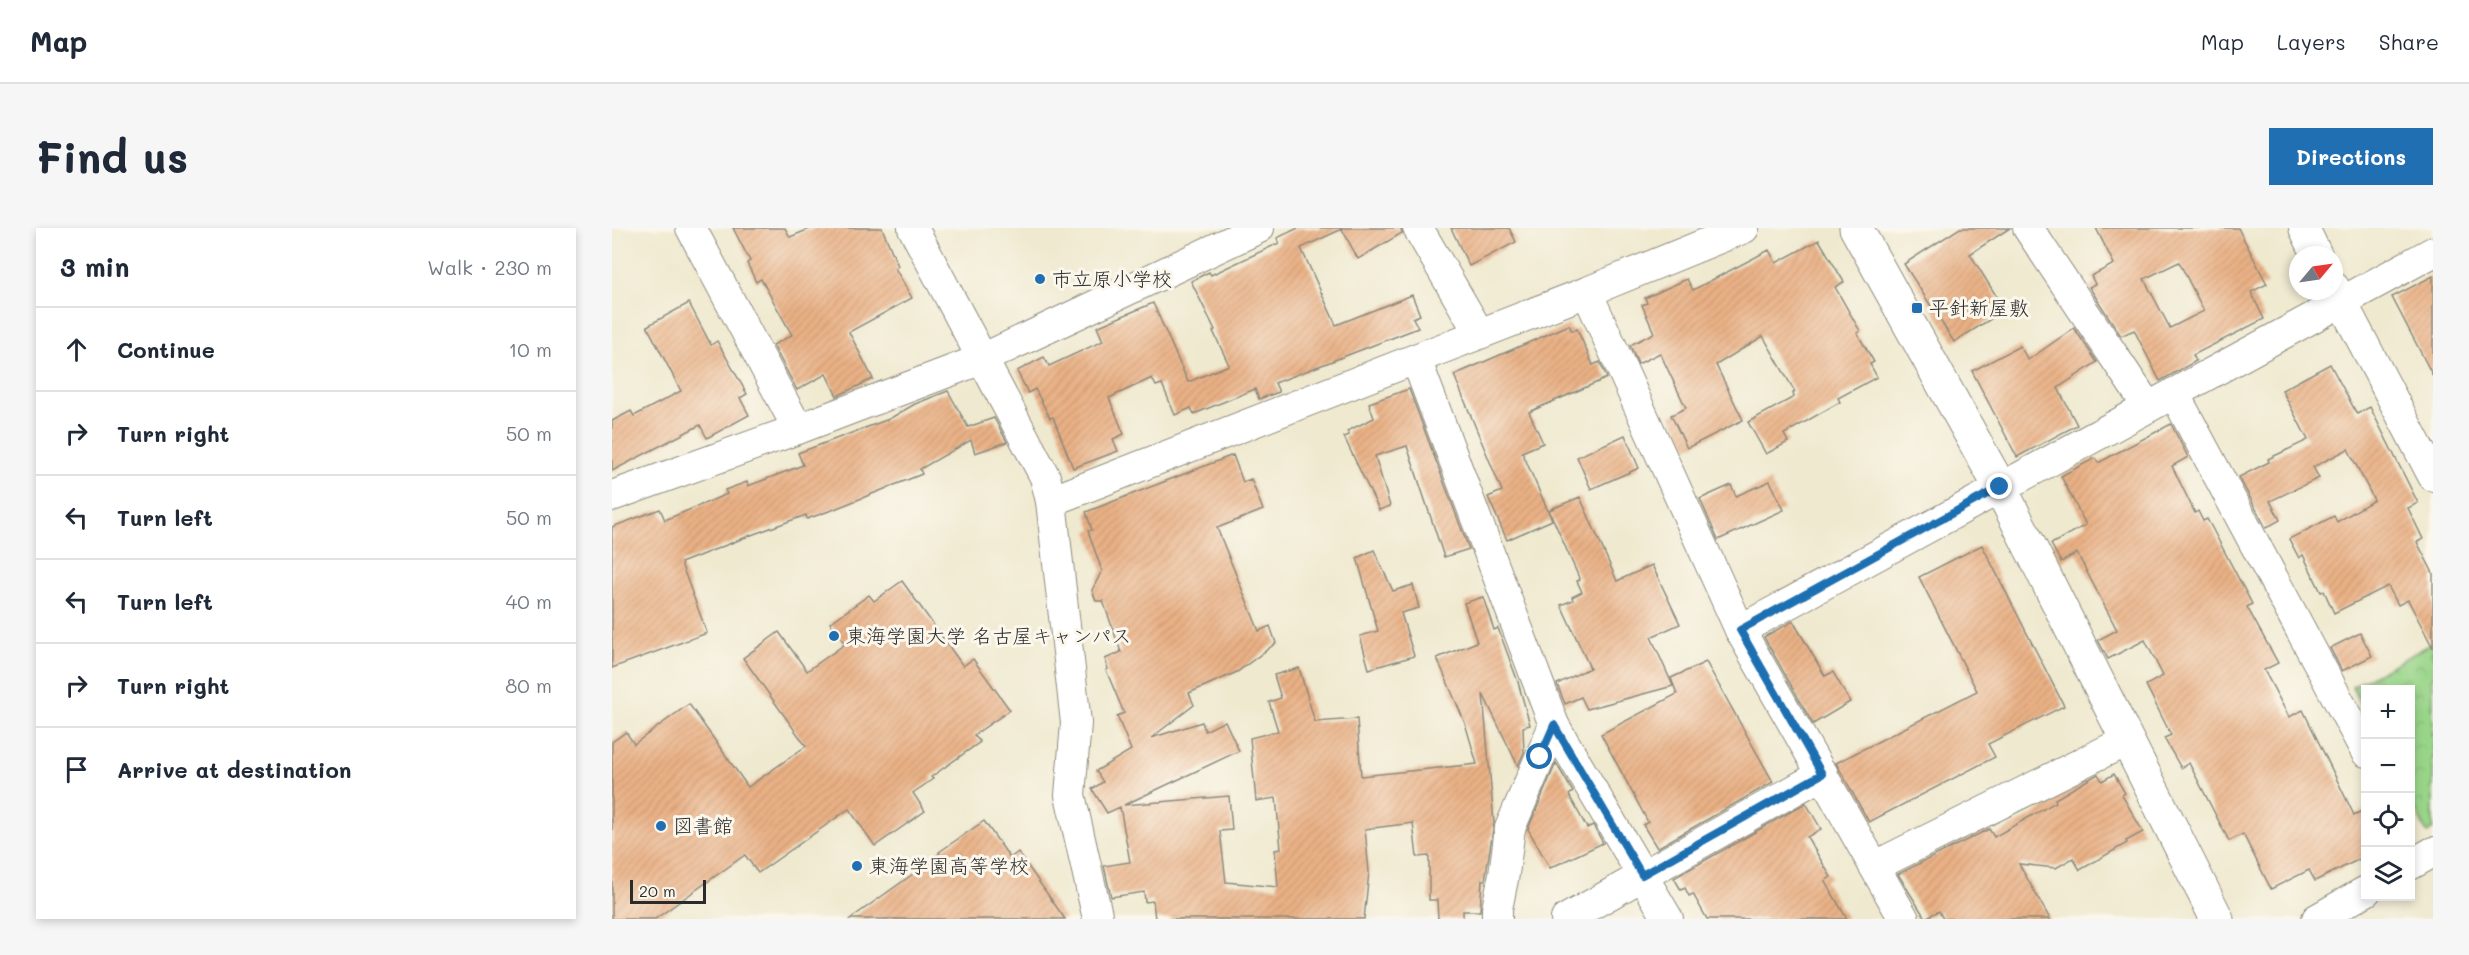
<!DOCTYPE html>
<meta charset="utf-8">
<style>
:root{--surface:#fff;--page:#f6f6f7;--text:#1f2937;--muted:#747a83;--line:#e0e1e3;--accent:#1f6fb2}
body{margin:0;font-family:Mali,"Klee One",sans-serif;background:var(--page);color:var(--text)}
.controls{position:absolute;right:18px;bottom:18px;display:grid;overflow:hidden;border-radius:0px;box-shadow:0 3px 9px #0003}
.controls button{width:54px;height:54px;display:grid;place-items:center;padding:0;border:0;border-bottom:2px solid var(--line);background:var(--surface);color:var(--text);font:30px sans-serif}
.compass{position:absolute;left:1677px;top:18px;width:54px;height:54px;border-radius:50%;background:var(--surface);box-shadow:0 3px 9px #0003;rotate:61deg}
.scale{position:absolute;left:18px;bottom:15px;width:76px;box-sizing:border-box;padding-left:6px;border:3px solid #2b2b2b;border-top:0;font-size:16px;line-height:21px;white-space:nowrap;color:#2b2b2b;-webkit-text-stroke:4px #fbf7ec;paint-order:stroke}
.stop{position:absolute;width:18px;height:18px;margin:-14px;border:4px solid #1f6fb2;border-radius:50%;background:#fff}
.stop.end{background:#1f6fb2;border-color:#fff;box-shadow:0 2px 6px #0008}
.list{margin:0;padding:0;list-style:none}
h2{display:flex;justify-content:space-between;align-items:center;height:78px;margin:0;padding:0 24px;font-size:26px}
h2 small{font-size:20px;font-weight:400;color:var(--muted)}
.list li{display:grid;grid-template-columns:39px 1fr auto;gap:18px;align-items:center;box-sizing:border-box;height:84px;padding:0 24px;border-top:2px solid var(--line)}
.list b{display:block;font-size:22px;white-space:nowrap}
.list em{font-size:20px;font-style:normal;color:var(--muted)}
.icon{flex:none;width:33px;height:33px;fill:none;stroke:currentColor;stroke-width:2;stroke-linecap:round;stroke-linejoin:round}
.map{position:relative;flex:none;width:1821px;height:691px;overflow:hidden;border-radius:0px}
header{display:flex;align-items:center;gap:36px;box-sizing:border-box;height:84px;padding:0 30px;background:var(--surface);border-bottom:2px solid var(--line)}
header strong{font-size:28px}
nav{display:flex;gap:33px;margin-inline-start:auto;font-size:21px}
.intro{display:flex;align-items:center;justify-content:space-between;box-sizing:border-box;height:144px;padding:0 36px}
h1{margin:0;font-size:42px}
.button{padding:15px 27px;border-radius:0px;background:var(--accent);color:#fff;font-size:21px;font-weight:700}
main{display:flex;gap:36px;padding:0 36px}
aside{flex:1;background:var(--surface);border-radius:0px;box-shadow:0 3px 9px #0003}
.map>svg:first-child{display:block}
</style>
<header>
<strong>Map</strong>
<nav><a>Map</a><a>Layers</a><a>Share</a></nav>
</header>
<div class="intro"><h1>Find us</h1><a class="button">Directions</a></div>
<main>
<aside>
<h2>3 min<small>Walk · 230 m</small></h2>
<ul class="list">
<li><svg class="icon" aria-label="ahead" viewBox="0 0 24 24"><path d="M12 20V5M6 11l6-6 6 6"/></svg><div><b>Continue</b></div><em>10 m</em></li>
<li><svg class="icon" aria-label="right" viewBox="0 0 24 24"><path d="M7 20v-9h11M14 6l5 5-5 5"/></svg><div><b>Turn right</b></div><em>50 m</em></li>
<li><svg class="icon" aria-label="left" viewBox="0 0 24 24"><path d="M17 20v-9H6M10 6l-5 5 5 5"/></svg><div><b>Turn left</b></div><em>50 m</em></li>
<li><svg class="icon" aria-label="left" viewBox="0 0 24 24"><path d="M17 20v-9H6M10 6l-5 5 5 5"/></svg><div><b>Turn left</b></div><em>40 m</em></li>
<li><svg class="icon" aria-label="right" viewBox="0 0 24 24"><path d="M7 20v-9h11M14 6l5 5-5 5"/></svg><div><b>Turn right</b></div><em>80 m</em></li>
<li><svg class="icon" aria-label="arrive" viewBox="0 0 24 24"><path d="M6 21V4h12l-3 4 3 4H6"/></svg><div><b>Arrive at destination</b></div></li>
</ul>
</aside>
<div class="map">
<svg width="1821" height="691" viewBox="0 0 1821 691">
<defs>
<pattern id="park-crowns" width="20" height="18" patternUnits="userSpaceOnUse" patternTransform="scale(1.5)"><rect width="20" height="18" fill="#99d589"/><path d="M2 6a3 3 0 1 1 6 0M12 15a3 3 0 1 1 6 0" fill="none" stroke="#84b776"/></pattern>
<pattern id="building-hatch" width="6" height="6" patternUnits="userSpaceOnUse" patternTransform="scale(1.5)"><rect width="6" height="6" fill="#eab185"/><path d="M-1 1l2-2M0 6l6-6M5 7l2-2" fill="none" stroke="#c99873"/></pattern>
</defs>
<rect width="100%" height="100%" fill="#fbf7ec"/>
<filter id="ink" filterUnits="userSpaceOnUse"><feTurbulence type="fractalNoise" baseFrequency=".0167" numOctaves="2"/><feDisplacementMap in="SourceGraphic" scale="12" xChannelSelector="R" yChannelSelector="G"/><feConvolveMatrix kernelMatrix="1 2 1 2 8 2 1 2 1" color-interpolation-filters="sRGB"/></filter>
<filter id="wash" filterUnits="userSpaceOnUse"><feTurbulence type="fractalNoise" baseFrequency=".008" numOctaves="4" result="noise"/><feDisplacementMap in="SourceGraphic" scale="24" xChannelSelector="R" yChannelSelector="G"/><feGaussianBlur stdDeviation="1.35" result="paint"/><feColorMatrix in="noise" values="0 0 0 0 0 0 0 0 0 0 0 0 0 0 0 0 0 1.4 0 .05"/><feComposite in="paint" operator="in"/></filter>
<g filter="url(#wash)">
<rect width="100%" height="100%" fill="#efe9cf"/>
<!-- park -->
<polygon fill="url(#park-crowns)" stroke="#62805a" stroke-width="1.5" points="1821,415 1821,601 1815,605 1799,573 1798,461 1754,461 1753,485 1740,459"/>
<g id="blocks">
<!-- building -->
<g fill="url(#building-hatch)" fill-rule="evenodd">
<polygon points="121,0 173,0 178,9 200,0 270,0 286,38 283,40 300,70 237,104 261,151 225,168 214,146 185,162 161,117 180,107 149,51 144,54 135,35 138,33"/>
<polygon points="686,0 789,0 790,5 746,31 730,1 689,20 724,97 800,67 808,87 801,90 806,100 663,155 667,164 647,171 643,161 582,186 579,180 563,187 550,156 544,158 540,150 497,170 512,206 501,211 506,223 461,240 441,189 438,190 423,161 416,165 405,143 432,129 437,138 491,113 485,99 541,75 576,154 617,137 601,103 603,102 579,53 597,44 599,47 667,15 665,10"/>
<polygon points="839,0 897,0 904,14 857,38"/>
<polygon points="1348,0 1398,0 1358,26 1388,74 1377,81 1382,89 1342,114 1292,36"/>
<path d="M1484,0H1626L1655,56L1639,64L1652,91L1581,127L1584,133L1548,153L1522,102L1509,108L1477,59L1483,56L1479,48L1502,36ZM1567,34L1592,83L1558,100L1532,51Z"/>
<polygon points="1207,12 1232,54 1223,59 1248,103 1245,105 1262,134 1258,136 1265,149 1226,170 1228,174 1172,206 1176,214 1154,226 1136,194 1182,169 1181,165 1183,164 1151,108 1104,137 1131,192 1075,220 1059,187 1074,180 1048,125 1026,136 1018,117 1042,105 1030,77 1035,75 1033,70 1075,51 1081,62 1157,22 1164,35"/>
<polygon points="1821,48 1821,148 1780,69"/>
<polygon points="77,75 99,117 105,113 135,166 128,170 137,187 95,210 88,197 0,243 0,193 19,183 22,188 69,163 35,98"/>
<polygon points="957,97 960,103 965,101 981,137 988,134 995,150 917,184 931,215 910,224 940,292 895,312 876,269 890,263 842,147"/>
<polygon points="1462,100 1485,134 1446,160 1465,197 1405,229 1360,143 1408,118 1416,132"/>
<polygon points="1718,136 1745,186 1758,179 1806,275 1796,280 1811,311 1805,314 1821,345 1821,420 1796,372 1786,377 1776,358 1722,385 1712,363 1709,364 1691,327 1687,330 1677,311 1722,288 1725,294 1762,272 1736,221 1701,239 1707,250 1658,273 1668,292 1654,300 1627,249 1657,234 1656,231 1696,212 1670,162"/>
<polygon points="797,161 857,321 832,329 795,218 763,228 778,278 767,282 732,209 737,207 735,203 762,190 757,175"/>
<polygon points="336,163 356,199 382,190 395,214 363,225 359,212 308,241 310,246 220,282 195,291 194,287 142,306 69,335 95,405 0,440 0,299 48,281 53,292 115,266 113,262 135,254 136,258 191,237 186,225 277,191 303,176"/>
<polygon points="1559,196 1576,229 1560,238 1583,285 1586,283 1591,293 1595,291 1599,298 1640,376 1635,379 1666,435 1652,442 1677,489 1691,482 1742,587 1754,581 1754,628 1703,653 1697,642 1659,661 1631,606 1617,613 1577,535 1569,540 1552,510 1559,507 1534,457 1551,448 1533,412 1496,431 1486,412 1505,402 1465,325 1449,334 1439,316 1474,297 1449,248 1483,230 1486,235"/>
<polygon points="1013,207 1027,240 979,261 965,229"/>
<polygon points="621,227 631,254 639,251 651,282 605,300 647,403 658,398 664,415 625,444 577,465 582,477 539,510 590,494 593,503 613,493 627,523 512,577 617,568 620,602 608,603 614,654 666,659 663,622 669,621 664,570 644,573 638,510 666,503 657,474 669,470 662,447 687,440 703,494 745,491 749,548 865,536 853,495 825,430 865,414 852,375 871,369 882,402 886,400 906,454 918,497 911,499 912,524 906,538 871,466 882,595 873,652 870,652 868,683 851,683 851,691 826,691 825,672 817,672 817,628 805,629 801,595 753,601 757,644 752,691 543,691 541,673 533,674 532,664 499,669 492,638 518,634 508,579 495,585 480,561 491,554 484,543 519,522 505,488 512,485 494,442 496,441 493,431 509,424 491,373 484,373 480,362 490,343 476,303 480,302 474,284"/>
<polygon points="1158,253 1172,282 1106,312 1088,271 1119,257 1124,268"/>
<polygon points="968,269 1005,353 1040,337 1068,396 1039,409 1061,458 975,481 969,469 953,476 945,456 978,440 949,377 961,372 960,369 970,364 965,353 968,352 937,282"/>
<polygon points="1370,317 1452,478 1376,516 1383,529 1257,594 1224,535 1365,463 1307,349"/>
<polygon points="762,322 781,363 801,357 807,380 789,385 802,428 757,441 748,408 766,403 745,330"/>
<polygon points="290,353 351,438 361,431 398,482 362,507 368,514 319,549 321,551 301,565 313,583 263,618 237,581 146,645 133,627 43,691 0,691 0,514 14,504 22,516 77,476 136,559 194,518 131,430 167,404 195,443 233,416 218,395 257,367 262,373"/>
<polygon points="1181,393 1213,448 1221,444 1238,474 1201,496 1152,409"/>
<polygon points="1748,405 1760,428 1730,443 1718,420"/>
<polygon points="1094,434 1161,554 1045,620 1031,597 1036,594 989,506 1065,466 1059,450"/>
<polygon points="944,535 961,564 957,567 975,600 981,597 991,615 938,640 916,601"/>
<polygon points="1486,546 1490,553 1502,546 1513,565 1510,567 1531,604 1514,613 1515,615 1468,642 1461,630 1444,640 1407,636 1438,691 1331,691 1327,683 1313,690 1286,646 1377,601 1382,609 1444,574 1443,571"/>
<polygon points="1194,575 1209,601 1195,609 1219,649 1213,653 1235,691 1095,691 1081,666 1077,668 1073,660 1069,662 1062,650"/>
<polygon points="372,593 398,630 406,624 453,691 238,691 322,631 321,630 328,625 327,624"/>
</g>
</g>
</g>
<g filter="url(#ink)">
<use href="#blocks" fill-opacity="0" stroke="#8d8a7d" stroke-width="1.5"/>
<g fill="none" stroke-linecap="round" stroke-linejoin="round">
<!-- minor casing -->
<g stroke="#8d8a7d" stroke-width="32">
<g id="minor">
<polyline points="79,0 186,201"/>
<polyline points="301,0 433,249 439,273 464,495 458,567 486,691"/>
<polyline points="806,0 867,105"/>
<polyline points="1132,0 975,64 1128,402 1292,691"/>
<polyline points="1416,0 1536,179"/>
<polyline points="1692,0 1705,27"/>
<polyline points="1722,59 1821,248"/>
<polyline points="804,131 942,497 1056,691"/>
<polyline points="1562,165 1754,524"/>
<polyline points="0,268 186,201 370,131 647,0"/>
<polyline points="439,273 975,64"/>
<polyline points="1128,402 1821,24"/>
<polyline points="1798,637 1821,624"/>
<polyline points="1263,638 1514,513"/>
<polyline points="885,691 885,681 892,646 898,600 942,497"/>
<polyline points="954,691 1211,546"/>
<polyline points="1705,691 1754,663"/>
</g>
</g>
<!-- tertiary casing -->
<g stroke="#8d8a7d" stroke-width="35">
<polyline id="tertiary" points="1244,0 1388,259 1605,691"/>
</g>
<!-- minor -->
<use href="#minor" stroke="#fff" stroke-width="30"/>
<!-- tertiary -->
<use href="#tertiary" stroke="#fff" stroke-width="33"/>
</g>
</g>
<g fill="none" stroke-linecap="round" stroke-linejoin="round" filter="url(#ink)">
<!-- route -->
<polyline stroke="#1f6fb2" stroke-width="8" points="928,529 942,497 1030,647 1210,546 1128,402 1388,259"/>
</g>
<!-- markers -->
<g fill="#1f6fb2" stroke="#fbf7ec" stroke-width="2">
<circle cx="428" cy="51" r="6"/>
<rect x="1299" y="74" width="12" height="12" rx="3"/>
<circle cx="222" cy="408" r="6"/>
<circle cx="49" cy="598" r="6"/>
<circle cx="245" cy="638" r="6"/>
</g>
<g text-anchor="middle" stroke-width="6" stroke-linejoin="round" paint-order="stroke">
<!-- poi labels -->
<g font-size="20" fill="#2b2b2b" stroke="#fbf7ec" text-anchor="start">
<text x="440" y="58">市立原小学校</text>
<text x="1317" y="87">平針新屋敷</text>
<text x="234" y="415">東海学園大学 名古屋キャンパス</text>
<text x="61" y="605">図書館</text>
<text x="257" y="645">東海学園高等学校</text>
</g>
</g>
</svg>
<div class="controls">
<button>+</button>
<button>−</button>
<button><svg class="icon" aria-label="locate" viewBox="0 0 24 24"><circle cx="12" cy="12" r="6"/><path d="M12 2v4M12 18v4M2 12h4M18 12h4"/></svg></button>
<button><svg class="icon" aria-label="layers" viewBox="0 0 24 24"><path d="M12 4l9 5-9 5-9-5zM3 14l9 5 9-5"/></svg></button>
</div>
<svg class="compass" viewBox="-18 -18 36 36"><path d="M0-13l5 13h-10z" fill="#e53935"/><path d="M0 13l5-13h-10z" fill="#747a83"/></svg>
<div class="scale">20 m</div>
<div class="stop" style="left:928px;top:529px"></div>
<div class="stop end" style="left:1388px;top:259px"></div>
</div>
</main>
